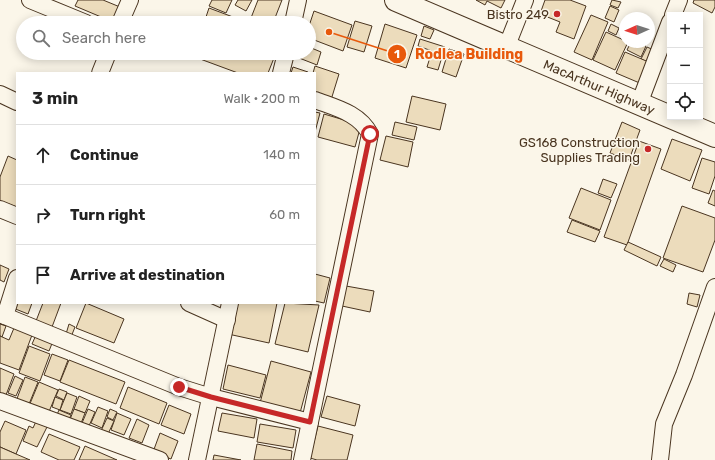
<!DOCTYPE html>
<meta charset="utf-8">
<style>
:root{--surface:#fff;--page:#f6f6f6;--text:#222;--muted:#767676;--line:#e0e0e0}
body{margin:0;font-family:Rubik,sans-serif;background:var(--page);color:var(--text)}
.controls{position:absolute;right:12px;top:12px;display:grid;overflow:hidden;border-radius:0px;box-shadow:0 2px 10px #0003}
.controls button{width:36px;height:36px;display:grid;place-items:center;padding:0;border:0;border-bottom:1px solid var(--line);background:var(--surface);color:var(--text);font:20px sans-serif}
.compass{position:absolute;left:619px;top:12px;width:36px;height:36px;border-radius:50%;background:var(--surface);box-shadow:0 2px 10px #0003;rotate:267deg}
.stop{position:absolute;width:12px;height:12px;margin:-9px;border:3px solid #c62828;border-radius:50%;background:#fff}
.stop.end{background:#c62828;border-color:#fff;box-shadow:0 1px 4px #0008}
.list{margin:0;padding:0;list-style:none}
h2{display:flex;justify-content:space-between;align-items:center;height:52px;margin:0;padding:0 16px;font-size:17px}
h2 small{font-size:13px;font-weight:400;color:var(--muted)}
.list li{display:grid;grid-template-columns:26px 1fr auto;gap:12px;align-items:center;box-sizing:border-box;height:60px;padding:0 16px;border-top:1px solid var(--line)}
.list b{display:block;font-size:15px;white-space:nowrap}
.list em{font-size:13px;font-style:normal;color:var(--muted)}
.icon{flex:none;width:22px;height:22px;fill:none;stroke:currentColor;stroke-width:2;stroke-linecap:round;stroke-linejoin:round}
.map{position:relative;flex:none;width:715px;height:460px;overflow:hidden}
.search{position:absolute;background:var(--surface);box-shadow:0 2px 10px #0003;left:16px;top:16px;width:300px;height:44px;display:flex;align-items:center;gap:10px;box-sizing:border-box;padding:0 14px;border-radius:22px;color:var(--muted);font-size:15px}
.panel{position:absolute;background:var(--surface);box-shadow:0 2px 10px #0003;left:16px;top:72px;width:300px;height:232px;border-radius:0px}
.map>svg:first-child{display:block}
</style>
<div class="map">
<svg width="715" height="460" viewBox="0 0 715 460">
<rect width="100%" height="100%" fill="#fbf6e9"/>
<!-- building -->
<g fill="#ecdcbc" stroke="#4a3520">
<polygon points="78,0 103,0 120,7 113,22 75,6"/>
<polygon points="212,0 232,0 226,13 209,6"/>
<polygon points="238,0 252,0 246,11 235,5"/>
<polygon points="258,0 282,0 273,23 204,23 209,8 249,23"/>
<polygon points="476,0 505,0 501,8 487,1 485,5"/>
<polygon points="545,0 570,0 586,6 574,39 556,32 560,22 540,14"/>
<polygon points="612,0 621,2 618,8 610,5"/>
<polygon points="694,0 715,0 715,7 712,13 693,3"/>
<polygon points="610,6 619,10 614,22 605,18"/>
<polygon points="314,11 352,25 343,51 309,38 309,26"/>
<polygon points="591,15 608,22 592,60 574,52"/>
<polygon points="355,21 372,26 364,52 347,47"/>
<polygon points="385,24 417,35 406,68 375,58"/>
<polygon points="611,24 619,28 616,35 608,31"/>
<polygon points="424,26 434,30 430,39 421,36"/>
<polygon points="606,32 628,42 615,70 593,60"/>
<polygon points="420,39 445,47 438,70 427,67 432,51 418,46"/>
<polygon points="638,42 646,46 641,57 627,50 630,44 636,47"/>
<polygon points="309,47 321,52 317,65 294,56 296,53 309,53"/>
<polygon points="647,47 656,51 650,63 641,59"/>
<polygon points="449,49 464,54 456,77 442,72"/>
<polygon points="625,52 651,63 642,84 616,73"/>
<polygon points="193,53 276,53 268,73 238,73 192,56"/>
<polygon points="315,66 339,74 331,100 315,95 315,73 313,73"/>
<polygon points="293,67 308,72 308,73 291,73"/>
<polygon points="412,96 446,104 440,130 406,122"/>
<polygon points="315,112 320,113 315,132"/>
<polygon points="324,114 361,125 355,147 318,137"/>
<polygon points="395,122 417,127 414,140 392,135"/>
<polygon points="622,122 640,130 629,160 610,153"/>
<polygon points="386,136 413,142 408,167 380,160"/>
<polygon points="672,139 702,150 690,181 661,169"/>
<polygon points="639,141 661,149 627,245 604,237"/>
<polygon points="8,156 17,160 17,207 0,201 0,177"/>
<polygon points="702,158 715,162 715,176 709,194 692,188"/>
<polygon points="603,179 617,184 611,198 598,193"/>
<polygon points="581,188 611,200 600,230 569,218"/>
<polygon points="713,190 715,191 715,206 708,203"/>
<polygon points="682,206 715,218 715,240 703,272 663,258"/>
<polygon points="572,220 600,231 595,242 567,232"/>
<polygon points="628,242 661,257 657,266 624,250"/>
<polygon points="664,259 676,265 673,272 660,266"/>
<polygon points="0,265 9,269 4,282 0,280"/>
<polygon points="315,274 330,278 324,303 315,301"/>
<polygon points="346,286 374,291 370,312 342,306"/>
<polygon points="689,293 700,295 697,307 687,304"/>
<polygon points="17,303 32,303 28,314 13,308"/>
<polygon points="43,303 61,303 52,327 36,321"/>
<polygon points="86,303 124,319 114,343 76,328"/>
<polygon points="235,303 277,303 269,343 228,334"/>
<polygon points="285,303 319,305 308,352 275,344"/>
<polygon points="0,324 6,326 2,337 0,336"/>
<polygon points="69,324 75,327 71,337 66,334"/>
<polygon points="14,328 32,335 19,370 0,363 0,336 9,340"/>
<polygon points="36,335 53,341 49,351 32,344"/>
<polygon points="29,346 50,354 40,381 19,373"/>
<polygon points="52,354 68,360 60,381 44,375"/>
<polygon points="69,360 125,382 116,404 60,382"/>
<polygon points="271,361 311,372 300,413 260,403"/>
<polygon points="228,365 266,375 260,398 223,389"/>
<polygon points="0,368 14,374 6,395 0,393"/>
<polygon points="15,376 23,380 16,396 8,393"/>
<polygon points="25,377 38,382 27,409 15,404"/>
<polygon points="39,382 58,390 48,414 29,406"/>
<polygon points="128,387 167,403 159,424 120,408"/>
<polygon points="59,389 67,392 64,400 56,396"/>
<polygon points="67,393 77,397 71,414 60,410"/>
<polygon points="79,396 90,401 85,413 74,409"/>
<polygon points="327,396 360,405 355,426 321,417"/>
<polygon points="55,397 63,400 60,410 52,407"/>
<polygon points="169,405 191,414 184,434 161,425"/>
<polygon points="98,407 108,411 102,428 91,423"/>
<polygon points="74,409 85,413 80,426 69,422"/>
<polygon points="88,409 95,412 89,426 82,423"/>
<polygon points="110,409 117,412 113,420 107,417"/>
<polygon points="59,410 71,415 67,424 55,419"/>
<polygon points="117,413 131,419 124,435 111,430"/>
<polygon points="222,413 257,419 254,438 218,431"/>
<polygon points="38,417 49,423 37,447 23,441 29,426 33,428"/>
<polygon points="107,418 114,421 108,434 101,431"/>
<polygon points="137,419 149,425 142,443 129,438"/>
<polygon points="5,421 26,430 16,454 0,447 0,432"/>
<polygon points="260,424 296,430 293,448 257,442"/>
<polygon points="318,426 353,435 347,460 317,460 310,458"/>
<polygon points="160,433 178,441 171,459 153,452"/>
<polygon points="49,434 80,447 74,460 59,460 41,452"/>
<polygon points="257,444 292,451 291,460 254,460"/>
<polygon points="85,446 117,460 79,460"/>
<polygon points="0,447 16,454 30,460 0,460"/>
<polygon points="214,455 241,460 213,460"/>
</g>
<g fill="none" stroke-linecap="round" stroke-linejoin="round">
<!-- minor casing -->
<g stroke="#4a3520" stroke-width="18">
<g id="minor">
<polyline points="30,0 86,23"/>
<polyline points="673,15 679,0"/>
<polyline points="120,23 130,0"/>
<polyline points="293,23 298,0"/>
<polyline points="506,48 525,0"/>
<polyline points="100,73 108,53"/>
<polyline points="281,73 286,53"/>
<polyline points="0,94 17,102"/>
<polyline points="639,104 670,22"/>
<polyline points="0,209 17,216"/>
<polyline points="189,303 227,320"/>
<polyline points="0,314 179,387 211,397 310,422 302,460"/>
<polyline points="5,316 17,278"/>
<polyline points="0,401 160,460"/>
<path d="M310,422L370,134C359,113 336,108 315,100"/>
<polyline points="197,460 230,303"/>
<polyline points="660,460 664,424 684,375 715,287"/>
</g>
</g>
<!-- highway casing -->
<g stroke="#4a3520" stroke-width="24">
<g id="highway">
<path id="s1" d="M396,0L715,136"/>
</g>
</g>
<!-- minor -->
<use href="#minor" stroke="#fbf6e9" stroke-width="16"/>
<!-- highway -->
<use href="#highway" stroke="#fbf6e9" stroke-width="22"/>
</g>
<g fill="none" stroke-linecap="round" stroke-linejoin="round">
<!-- route -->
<polyline stroke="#c62828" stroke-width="5" points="179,387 211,397 310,422 370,134"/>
</g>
<!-- markers -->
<g fill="#c62828" stroke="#fbf6e9" stroke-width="1.5">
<circle cx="557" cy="14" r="4"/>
<circle cx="648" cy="149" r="4"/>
</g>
<g text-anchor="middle" stroke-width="3" stroke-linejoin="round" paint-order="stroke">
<!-- poi labels -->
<g font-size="13" fill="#4a3520" stroke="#fbf6e9" text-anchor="end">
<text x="549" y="19">Bistro 249</text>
<text x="640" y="147">GS168 Construction<tspan x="640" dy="15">Supplies Trading</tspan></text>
</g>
<!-- street labels -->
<g font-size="13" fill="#4a3520" stroke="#fbf6e9">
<text dy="5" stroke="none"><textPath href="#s1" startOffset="221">MacArthur Highway</textPath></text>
</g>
</g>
<!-- callouts -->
<path fill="none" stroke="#e8590c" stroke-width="1.5" d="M329 32L397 54"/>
<g fill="#e8590c" stroke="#fbf6e9" stroke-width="1.5">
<circle cx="329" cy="32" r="4"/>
<circle cx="397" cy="54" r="10"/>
</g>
<g font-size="12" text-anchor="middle" font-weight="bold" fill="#fff">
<text x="397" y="58">1</text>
</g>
<g font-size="14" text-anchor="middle" font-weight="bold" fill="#e8590c" stroke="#fbf6e9" stroke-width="3" stroke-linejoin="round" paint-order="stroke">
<text x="469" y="59">Rodlea Building</text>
</g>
</svg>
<div class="controls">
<button>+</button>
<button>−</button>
<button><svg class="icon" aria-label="locate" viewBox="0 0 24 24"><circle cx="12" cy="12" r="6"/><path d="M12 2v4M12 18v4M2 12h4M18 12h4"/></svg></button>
</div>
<svg class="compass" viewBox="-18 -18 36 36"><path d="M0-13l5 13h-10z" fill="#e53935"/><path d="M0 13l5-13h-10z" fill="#767676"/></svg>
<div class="stop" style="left:370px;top:134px"></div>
<div class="stop end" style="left:179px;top:387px"></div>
<div class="search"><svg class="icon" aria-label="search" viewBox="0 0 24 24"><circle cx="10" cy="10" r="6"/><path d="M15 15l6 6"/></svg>Search here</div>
<section class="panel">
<h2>3 min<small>Walk · 200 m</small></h2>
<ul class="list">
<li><svg class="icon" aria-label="ahead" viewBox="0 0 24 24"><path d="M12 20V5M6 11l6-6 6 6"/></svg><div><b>Continue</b></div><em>140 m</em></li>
<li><svg class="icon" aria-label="right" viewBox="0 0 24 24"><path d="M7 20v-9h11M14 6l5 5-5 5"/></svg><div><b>Turn right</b></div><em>60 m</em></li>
<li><svg class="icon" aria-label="arrive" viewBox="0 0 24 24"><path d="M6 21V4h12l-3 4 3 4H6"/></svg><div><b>Arrive at destination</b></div></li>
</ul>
</section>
</div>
